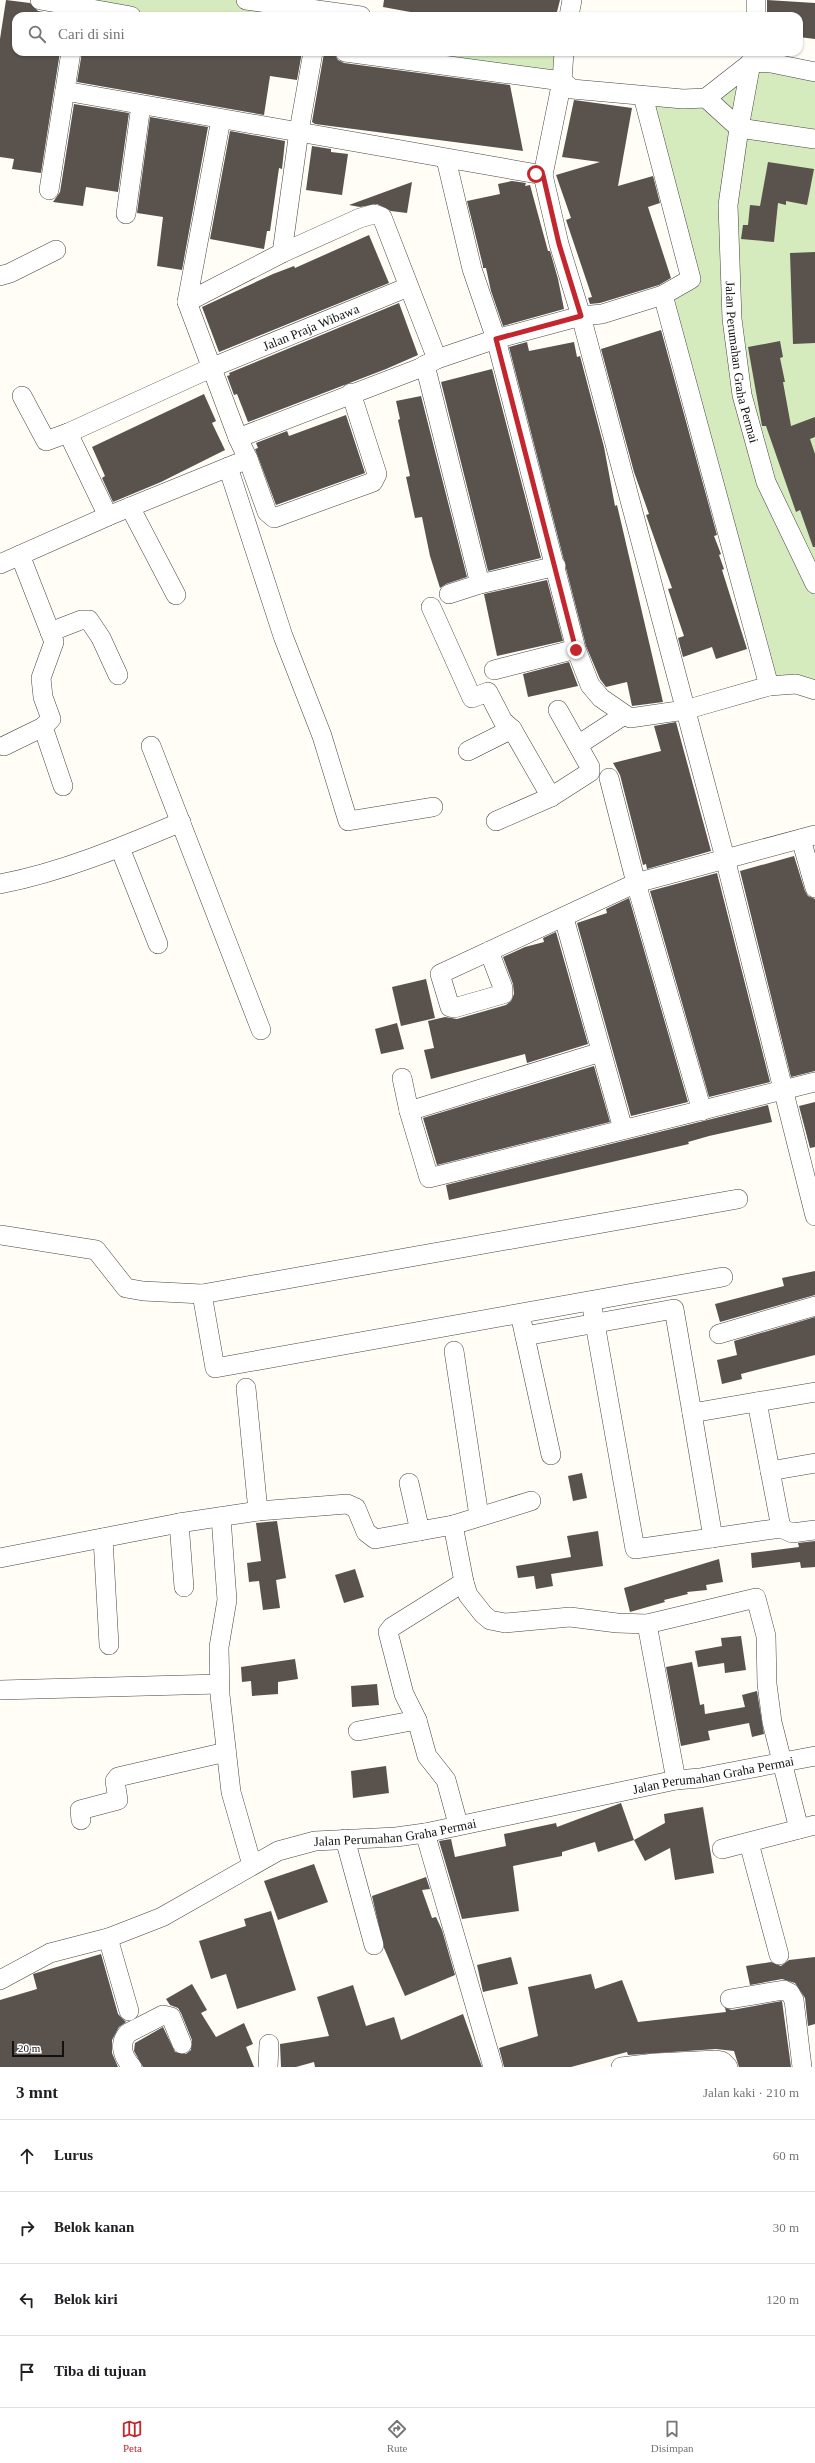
<!DOCTYPE html>
<html lang="id">
<meta charset="utf-8">
<style>
:root{--surface:#fff;--page:#f6f6f6;--text:#202124;--muted:#757577;--line:#e0e0e0;--accent:#c4262e}
body{margin:0;font-family:"Times New Roman",serif;background:var(--page);color:var(--text)}
.scale{position:absolute;left:12px;bottom:10px;width:52px;box-sizing:border-box;padding-left:4px;border:2px solid #111;border-top:0;font-size:11px;line-height:14px;white-space:nowrap;color:#111;-webkit-text-stroke:3px #fff;paint-order:stroke}
.stop{position:absolute;width:12px;height:12px;margin:-9px;border:3px solid #c4262e;border-radius:50%;background:#fff}
.stop.end{background:#c4262e;border-color:#fff;box-shadow:0 1px 4px #0008}
.list{margin:0;padding:0;list-style:none}
h2{display:flex;justify-content:space-between;align-items:center;height:52px;margin:0;padding:0 16px;font-size:17px}
h2 small{font-size:13px;font-weight:400;color:var(--muted)}
.list li{display:grid;grid-template-columns:26px 1fr auto;gap:12px;align-items:center;box-sizing:border-box;height:72px;padding:0 16px;border-top:1px solid var(--line)}
.list b{display:block;font-size:15px;white-space:nowrap}
.list em{font-size:13px;font-style:normal;color:var(--muted)}
.icon{flex:none;width:22px;height:22px;fill:none;stroke:currentColor;stroke-width:2;stroke-linecap:round;stroke-linejoin:round}
.map{position:relative;flex:none;width:815px;height:2067px;overflow:hidden}
.search{position:absolute;background:var(--surface);box-shadow:0 1px 3px #0004;left:12px;right:12px;top:12px;height:44px;display:flex;align-items:center;gap:10px;box-sizing:border-box;padding:0 14px;border-radius:12px;color:var(--muted);font-size:15px}
.sheet{height:340px;background:var(--surface)}
nav{display:flex;justify-content:space-around;align-items:center;box-sizing:border-box;height:56px;border-top:1px solid var(--line);background:var(--surface);font-size:11px;color:var(--muted)}
nav a{display:grid;justify-items:center;gap:2px}
nav .on{color:var(--accent)}
.map>svg:first-child{display:block}
</style>
<div class="map">
<svg width="815" height="2067" viewBox="0 0 815 2067">
<rect width="100%" height="100%" fill="#fffdf5"/>
<!-- green -->
<g fill="#d5ebbd">
<polygon points="40,0 246,0 361,16 131,16"/>
<polygon points="345,52 564,52 562,81"/>
<polygon points="752,62 815,72 815,690 769,686 663,295 690,279 643,96 683,99"/>
</g>
<!-- building -->
<g fill="#5a524d">
<polygon points="6,0 30,3 38,11 60,15 16,16 16,52 60,52 41,173 12,169 14,159 0,157 0,39"/>
<polygon points="384,0 560,0 556,16 432,16 383,7"/>
<polygon points="767,0 815,3 815,39 799,37 799,16 767,15"/>
<polygon points="82,52 302,52 297,80 270,76 264,115 77,82"/>
<polygon points="324,53 335,55 338,60 344,63 510,85 523,151 315,124 312,122"/>
<polygon points="574,100 632,108 618,186 653,176 660,203 648,207 671,278 659,285 600,303 590,304 588,298 592,297 566,220 571,218 556,175 600,162 562,157"/>
<polygon points="74,104 129,113 118,192 86,187 83,206 53,202 60,192"/>
<polygon points="150,117 208,127 182,270 157,266 163,217 137,213"/>
<polygon points="230,131 285,141 282,169 279,168 270,231 267,231 264,249 210,239"/>
<polygon points="312,146 331,149 331,152 348,154 342,195 306,190"/>
<polygon points="768,162 814,169 807,205 786,201 786,205 778,203 774,242 741,239 743,225 748,225 750,205 760,206"/>
<polygon points="512,181 526,183 525,186 530,185 548,251 550,251 558,279 564,309 503,326 491,291 486,268 483,268 483,266 467,201 500,194 498,184"/>
<polygon points="412,182 407,213 391,211 377,204 360,207 349,205"/>
<polygon points="369,235 389,283 219,352 202,307 273,274 294,266 295,268"/>
<polygon points="815,252 815,343 793,344 790,253"/>
<polygon points="399,303 418,355 386,369 248,422 237,394 234,395 227,376 230,375 229,373"/>
<polygon points="661,330 717,535 714,536 721,554 719,555 724,569 722,570 747,649 716,659 712,647 683,657 678,638 684,636 668,589 672,588 646,515 649,514 634,472 601,349"/>
<polygon points="780,341 783,357 780,358 785,382 783,382 791,426 815,417 815,437 810,439 815,454 815,547 813,547 800,510 796,512 766,426 762,426 748,347"/>
<polygon points="527,342 529,351 574,342 577,357 580,356 604,447 615,506 617,505 663,702 632,706 627,682 606,687 600,679 586,646 509,347"/>
<polygon points="492,369 541,558 488,571 441,382"/>
<polygon points="204,394 216,421 212,423 225,450 161,482 113,502 102,478 105,476 92,447"/>
<polygon points="421,396 467,577 446,584 440,588 430,556 422,517 415,518 406,477 410,476 398,420 400,419 396,401"/>
<polygon points="346,415 365,473 276,505 255,449 258,448 256,443 287,431 289,436"/>
<polygon points="547,580 563,641 497,656 484,594"/>
<polygon points="569,662 578,686 528,697 523,674"/>
<polygon points="676,722 711,851 647,869 646,864 643,865 620,775 613,763 661,751 654,726"/>
<polygon points="794,856 805,891 808,896 815,899 815,1071 791,1077 740,871"/>
<polygon points="717,873 770,1082 709,1097 650,891"/>
<polygon points="629,898 688,1102 631,1116 577,923 607,913 606,909"/>
<polygon points="556,932 588,1044 527,1063 525,1054 431,1079 424,1050 434,1048 428,1021 445,1017 457,1019 506,1005 511,1001 514,994 513,984 503,957 525,947 544,942 543,938"/>
<polygon points="426,979 435,1018 401,1026 392,987"/>
<polygon points="397,1023 404,1049 381,1054 375,1029"/>
<polygon points="594,1066 610,1122 437,1165 423,1118"/>
<polygon points="815,1102 815,1147 810,1148 799,1106"/>
<polygon points="768,1105 772,1122 709,1136 688,1142 689,1144 449,1200 446,1185"/>
<polygon points="815,1271 815,1295 720,1322 715,1304 784,1286 782,1278"/>
<polygon points="815,1317 815,1355 741,1374 742,1379 722,1384 717,1360 737,1355 734,1341"/>
<polygon points="582,1473 587,1498 573,1501 568,1476"/>
<polygon points="277,1521 286,1578 276,1580 280,1608 263,1610 259,1581 249,1582 247,1563 261,1561 256,1523"/>
<polygon points="598,1531 603,1566 551,1574 553,1586 536,1589 534,1576 518,1578 516,1566 571,1557 567,1536"/>
<polygon points="815,1541 815,1567 801,1568 800,1562 752,1568 751,1553 799,1547 798,1543"/>
<polygon points="719,1559 723,1582 706,1585 707,1590 687,1592 688,1594 664,1600 665,1602 630,1612 624,1588"/>
<polygon points="355,1569 364,1597 344,1603 335,1575"/>
<polygon points="741,1636 746,1670 725,1673 724,1663 698,1667 695,1651 722,1646 721,1638"/>
<polygon points="295,1659 298,1679 278,1682 278,1694 252,1696 251,1681 242,1682 241,1667"/>
<polygon points="692,1662 700,1705 704,1704 705,1714 745,1707 742,1695 757,1691 764,1734 752,1737 749,1723 708,1731 710,1740 681,1746 666,1667"/>
<polygon points="377,1684 379,1705 352,1707 351,1686"/>
<polygon points="386,1766 389,1793 353,1798 351,1771"/>
<polygon points="621,1803 634,1840 598,1852 595,1842 562,1852 562,1856 513,1866 519,1911 462,1919 439,1841 451,1839 455,1857 506,1846 504,1834 556,1823 557,1827"/>
<polygon points="703,1807 714,1873 675,1880 670,1848 645,1861 634,1840 665,1823 664,1814"/>
<polygon points="314,1864 328,1902 278,1920 264,1881"/>
<polygon points="426,1877 430,1889 422,1890 432,1918 436,1917 442,1930 455,1975 405,1996 384,1948 372,1896"/>
<polygon points="271,1911 296,1990 237,2009 226,1974 211,1979 199,1941 246,1926 244,1919"/>
<polygon points="101,1954 118,2014 126,2022 119,2027 112,2040 112,2053 118,2067 0,2067 0,2000 37,1989 33,1974"/>
<polygon points="511,1957 518,1984 483,1992 477,1965"/>
<polygon points="815,1957 815,2024 808,2026 805,1998 795,1983 782,1979 750,1985 746,1966 771,1962 781,1966 789,1960"/>
<polygon points="591,1974 595,1989 622,1980 638,2022 726,2012 725,2008 732,2010 782,2001 791,2067 739,2067 734,2051 716,2049 628,2055 627,2052 571,2067 504,2067 499,2048 538,2036 528,1987"/>
<polygon points="192,1984 207,2010 201,2013 216,2037 244,2023 253,2044 246,2047 254,2067 143,2067 134,2051 135,2043 163,2027 175,2052 186,2054 191,2050 192,2040 181,2013 178,2008 170,2005 166,1999"/>
<polygon points="353,1985 366,2026 394,2017 401,2040 463,2014 482,2067 315,2067 314,2062 296,2067 281,2067 280,2044 329,2036 317,1997"/>
</g>
<g fill="none" stroke-linecap="round" stroke-linejoin="round">
<!-- minor casing -->
<g stroke="#444" stroke-width="20">
<g id="minor">
<polyline points="40,0 131,16"/>
<polyline points="246,0 361,16"/>
<polyline points="569,16 572,0"/>
<polyline points="756,16 756,0"/>
<polyline points="345,52 562,81 572,89 683,99 706,98 739,128"/>
<polyline points="564,52 562,81 543,175 559,244 581,316 725,858 815,1216"/>
<path id="s1" d="M753,52L739,128L728,205L732,319L742,395L766,482L815,584"/>
<polyline points="752,62 771,63 815,72"/>
<polyline points="65,91 543,175"/>
<polyline points="706,98 752,62"/>
<polyline points="221,119 187,302 238,438"/>
<polyline points="739,128 815,139"/>
<polyline points="446,159 472,269 496,339 576,649 590,685 601,698 630,718 685,710 769,686 796,684 815,690"/>
<polyline points="49,190 71,52"/>
<polyline points="126,214 141,105"/>
<polyline points="282,253 299,131 313,52"/>
<polyline points="0,276 10,273 56,250"/>
<polyline points="663,295 769,686"/>
<polyline points="187,302 282,253 360,218 374,214 382,217 437,359"/>
<polyline points="425,365 480,584 556,566"/>
<polyline points="22,396 46,441 68,433"/>
<polyline points="248,459 267,512 274,518 373,482 377,474 351,393"/>
<polyline points="228,467 283,636 322,736 348,821 433,807"/>
<polyline points="130,507 176,595"/>
<path id="s2" d="M108,516L68,433L213,367L408,287"/>
<polyline points="20,555 54,642 41,678 43,697 51,719 43,727 63,786"/>
<polyline points="0,564 108,516 248,459 238,438 420,368 437,359 496,339 581,316 602,314 663,295 691,279 643,96"/>
<polyline points="449,594 480,584"/>
<polyline points="431,607 472,698 488,692 503,721 512,729 551,797"/>
<polyline points="50,632 81,620 89,620 101,638 118,675"/>
<polyline points="494,670 576,649"/>
<polyline points="578,745 624,715"/>
<polyline points="4,746 43,727"/>
<polyline points="151,746 261,1030"/>
<polyline points="468,751 512,729"/>
<polyline points="609,778 636,883 702,1111"/>
<polyline points="496,821 551,797 590,772 590,767 558,710"/>
<polyline points="801,839 815,888"/>
<polyline points="120,848 158,944"/>
<path d="M0,884C62,872 122,847 181,822"/>
<polyline points="564,918 623,1129"/>
<polyline points="489,951 503,988 503,994 454,1008 450,1007 440,974 636,883 815,835"/>
<polyline points="402,1078 409,1111 429,1178 815,1082"/>
<polyline points="409,1111 601,1052"/>
<polyline points="0,1235 96,1250 126,1288 143,1291 202,1294 738,1199"/>
<polyline points="202,1294 215,1368 723,1277"/>
<polyline points="591,1301 635,1549 781,1528 792,1533 815,1530"/>
<polyline points="522,1323 551,1455"/>
<polyline points="719,1334 815,1306"/>
<polyline points="525,1336 674,1309 692,1413"/>
<polyline points="454,1351 479,1516"/>
<polyline points="246,1388 258,1511"/>
<polyline points="757,1402 781,1528"/>
<polyline points="770,1471 815,1463"/>
<polyline points="409,1483 420,1531"/>
<polyline points="221,1517 227,1600 219,1647 220,1695 231,1792 252,1865"/>
<polyline points="179,1523 184,1587"/>
<polyline points="103,1538 109,1645"/>
<polyline points="713,1538 692,1413 815,1392"/>
<polyline points="0,1558 179,1523 258,1511 347,1504 356,1508 366,1532 375,1539 453,1525 531,1501"/>
<polyline points="464,1582 468,1595 483,1614 490,1620 505,1623 570,1617 617,1623 647,1624 756,1598 766,1636 767,1684 772,1722 799,1829"/>
<polyline points="647,1624 676,1780"/>
<polyline points="0,1690 219,1684"/>
<polyline points="417,1720 404,1694 388,1632 392,1627 464,1582 453,1525"/>
<polyline points="358,1731 417,1720 427,1756 446,1780 458,1824"/>
<polyline points="81,1820 80,1810 118,1800 115,1781 118,1777 226,1752"/>
<polyline points="425,1833 493,2067"/>
<polyline points="345,1839 374,1945"/>
<polyline points="749,1843 779,1955"/>
<polyline points="722,1849 815,1825"/>
<polyline points="108,1938 129,2011"/>
<path id="s3" d="M0,1980L50,1953L108,1938L162,1917L278,1851L315,1841L396,1837L425,1833L676,1780L700,1778L815,1756"/>
<polyline points="730,1999 784,1990 790,1993 794,2000 802,2067"/>
<path d="M132,2067C123,2057 118,2044 128,2033L163,2015L171,2017L182,2044"/>
<polyline points="268,2067 269,2044"/>
<polyline points="621,2067 655,2063 716,2060 722,2061 728,2067"/>
</g>
</g>
<!-- minor -->
<use href="#minor" stroke="#fff" stroke-width="19"/>
</g>
<g fill="none" stroke-linecap="round" stroke-linejoin="round">
<!-- route -->
<polyline stroke="#c4262e" stroke-width="5" points="536,174 543,175 559,244 581,316 496,339 576,650"/>
</g>
<g text-anchor="middle" stroke-width="4" stroke-linejoin="round" paint-order="stroke">
<!-- street labels -->
<g font-size="13" fill="#111" stroke="#fff">
<text dy="5" stroke="none"><textPath href="#s2" startOffset="357">Jalan Praja Wibawa</textPath></text>
<text dy="5" stroke="none"><textPath href="#s1" startOffset="313">Jalan Perumahan Graha Permai</textPath></text>
<text dy="5" stroke="none"><textPath href="#s3" startOffset="751">Jalan Perumahan Graha Permai</textPath></text>
<text dy="5" stroke="none"><textPath href="#s3" startOffset="427">Jalan Perumahan Graha Permai</textPath></text>
</g>
</g>
</svg>
<div class="scale">20 m</div>
<div class="stop" style="left:536px;top:174px"></div>
<div class="stop end" style="left:576px;top:650px"></div>
<div class="search"><svg class="icon" aria-label="search" viewBox="0 0 24 24"><circle cx="10" cy="10" r="6"/><path d="M15 15l6 6"/></svg>Cari di sini</div>
</div>
<section class="sheet">
<h2>3 mnt<small>Jalan kaki · 210 m</small></h2>
<ul class="list">
<li><svg class="icon" aria-label="ahead" viewBox="0 0 24 24"><path d="M12 20V5M6 11l6-6 6 6"/></svg><div><b>Lurus</b></div><em>60 m</em></li>
<li><svg class="icon" aria-label="right" viewBox="0 0 24 24"><path d="M7 20v-9h11M14 6l5 5-5 5"/></svg><div><b>Belok kanan</b></div><em>30 m</em></li>
<li><svg class="icon" aria-label="left" viewBox="0 0 24 24"><path d="M17 20v-9H6M10 6l-5 5 5 5"/></svg><div><b>Belok kiri</b></div><em>120 m</em></li>
<li><svg class="icon" aria-label="arrive" viewBox="0 0 24 24"><path d="M6 21V4h12l-3 4 3 4H6"/></svg><div><b>Tiba di tujuan</b></div></li>
</ul>
</section>
<nav>
<a class="on"><svg class="icon" aria-label="map" viewBox="0 0 24 24"><path d="M3 6l6-2 6 2 6-2v14l-6 2-6-2-6 2zM9 4v14M15 6v14"/></svg>Peta</a>
<a><svg class="icon" aria-label="directions" viewBox="0 0 24 24"><path d="M12 3l9 9-9 9-9-9zM9 14v-3h6M13 9l2 2-2 2"/></svg>Rute</a>
<a><svg class="icon" aria-label="saved" viewBox="0 0 24 24"><path d="M7 4h10v16l-5-4-5 4z"/></svg>Disimpan</a>
</nav>
